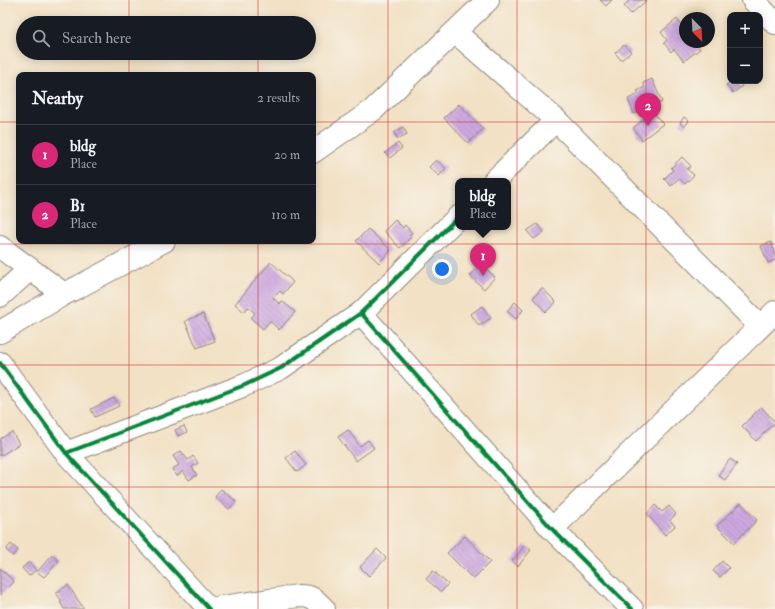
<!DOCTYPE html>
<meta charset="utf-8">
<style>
:root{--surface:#171b24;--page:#242831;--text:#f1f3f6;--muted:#9ea1a6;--line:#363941;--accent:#db2777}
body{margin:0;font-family:"IM FELL Double Pica",serif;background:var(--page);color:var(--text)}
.controls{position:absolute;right:12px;top:12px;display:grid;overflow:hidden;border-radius:8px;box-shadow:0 2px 10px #0003}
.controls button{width:36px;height:36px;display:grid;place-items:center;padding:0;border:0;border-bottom:1px solid var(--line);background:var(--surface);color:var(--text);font:20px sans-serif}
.compass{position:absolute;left:679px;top:12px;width:36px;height:36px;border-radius:50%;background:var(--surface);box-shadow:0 2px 10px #0003;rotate:156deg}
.you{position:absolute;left:442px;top:269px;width:14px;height:14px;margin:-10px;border:3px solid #fff;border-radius:50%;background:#1a73e8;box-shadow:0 0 0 6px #1a73e833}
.badge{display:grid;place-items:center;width:26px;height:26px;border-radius:50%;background:var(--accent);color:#fff;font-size:13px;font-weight:700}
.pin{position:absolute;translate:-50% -33px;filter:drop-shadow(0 1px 2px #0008)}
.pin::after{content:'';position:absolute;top:21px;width:14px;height:12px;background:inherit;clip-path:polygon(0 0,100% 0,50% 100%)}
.popup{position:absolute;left:455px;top:178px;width:56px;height:52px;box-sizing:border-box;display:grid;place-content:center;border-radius:8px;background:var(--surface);filter:drop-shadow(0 1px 3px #0005);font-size:13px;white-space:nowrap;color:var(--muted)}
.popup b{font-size:15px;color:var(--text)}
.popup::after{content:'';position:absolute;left:50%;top:100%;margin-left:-8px;border:8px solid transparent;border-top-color:var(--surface)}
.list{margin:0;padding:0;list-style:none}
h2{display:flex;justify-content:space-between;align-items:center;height:52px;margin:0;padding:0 16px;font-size:17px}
h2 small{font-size:13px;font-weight:400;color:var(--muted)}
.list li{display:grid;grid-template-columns:26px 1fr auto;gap:12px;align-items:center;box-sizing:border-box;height:60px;padding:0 16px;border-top:1px solid var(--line)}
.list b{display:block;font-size:15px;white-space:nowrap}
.list p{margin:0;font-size:13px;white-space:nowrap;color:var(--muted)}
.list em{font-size:13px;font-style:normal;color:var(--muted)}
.icon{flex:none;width:22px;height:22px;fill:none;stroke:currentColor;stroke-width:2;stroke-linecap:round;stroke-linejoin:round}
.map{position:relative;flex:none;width:775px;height:609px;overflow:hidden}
.search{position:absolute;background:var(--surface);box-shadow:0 2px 10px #0003;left:16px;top:16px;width:300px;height:44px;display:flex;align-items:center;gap:10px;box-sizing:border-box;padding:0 14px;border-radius:22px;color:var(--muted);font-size:15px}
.panel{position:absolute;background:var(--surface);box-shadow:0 2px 10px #0003;left:16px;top:72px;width:300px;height:172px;border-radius:8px}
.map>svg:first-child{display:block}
</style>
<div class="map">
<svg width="775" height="609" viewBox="0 0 775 609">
<defs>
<pattern id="building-back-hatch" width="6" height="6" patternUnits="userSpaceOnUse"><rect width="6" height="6" fill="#cda9e1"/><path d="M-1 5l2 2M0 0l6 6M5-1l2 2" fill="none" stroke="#a78ab7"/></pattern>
</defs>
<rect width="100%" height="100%" fill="#f7f3e8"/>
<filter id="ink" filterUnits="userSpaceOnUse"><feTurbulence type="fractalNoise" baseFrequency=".025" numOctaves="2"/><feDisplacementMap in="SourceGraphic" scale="8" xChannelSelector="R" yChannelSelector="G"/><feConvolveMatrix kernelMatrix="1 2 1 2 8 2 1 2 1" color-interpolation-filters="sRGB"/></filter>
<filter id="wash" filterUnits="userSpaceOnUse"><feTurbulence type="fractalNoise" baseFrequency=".012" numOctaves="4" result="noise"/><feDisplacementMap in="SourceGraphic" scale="16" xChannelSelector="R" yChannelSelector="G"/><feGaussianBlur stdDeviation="0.9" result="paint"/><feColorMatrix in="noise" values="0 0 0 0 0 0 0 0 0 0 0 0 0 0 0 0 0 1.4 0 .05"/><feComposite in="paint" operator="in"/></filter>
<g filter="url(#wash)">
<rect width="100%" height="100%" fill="#f2e1c4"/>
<g id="blocks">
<!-- building -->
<g fill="url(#building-back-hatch)">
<polygon points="600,0 612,0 606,6"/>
<polygon points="630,0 647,0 631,14 624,6"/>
<polygon points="677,19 685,29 685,42 695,42 700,49 684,61 674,49 671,52 664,43 667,40 661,32"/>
<polygon points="624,45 631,52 621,60 615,53"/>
<polygon points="652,79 662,102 634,114 628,99 639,94 637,91 645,87 643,83"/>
<polygon points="732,81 738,81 742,86 733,93 726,85"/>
<polygon points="459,104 483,129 468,143 444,118"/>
<polygon points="653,112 663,124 642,140 633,128"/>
<polygon points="684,117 689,121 684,127 680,123"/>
<polygon points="403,127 407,134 398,139 394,133"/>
<polygon points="398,143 402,148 390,158 385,153"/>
<polygon points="682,157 691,166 687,169 694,175 685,184 679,178 671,186 664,179 673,170 671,168"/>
<polygon points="436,160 446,168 439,176 429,167"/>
<polygon points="395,220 403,228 405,225 412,233 409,235 411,237 400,248 384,231"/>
<polygon points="537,224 544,232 534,239 527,231"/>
<polygon points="368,229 391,250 379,263 356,241"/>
<polygon points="771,242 775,252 775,260 768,263 761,246"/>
<polygon points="271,262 293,282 283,294 280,291 273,298 280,304 282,301 295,312 279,330 270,321 263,329 251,318 255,313 248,307 244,312 235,304"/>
<polygon points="481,264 495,277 484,289 470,276"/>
<polygon points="542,288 556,302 546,312 533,298"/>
<polygon points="515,302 523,310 516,319 507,311"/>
<polygon points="482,306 491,318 479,326 471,314"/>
<polygon points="203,314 215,341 197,348 185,321"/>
<polygon points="114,398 119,406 95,417 91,409"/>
<polygon points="761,407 775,422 756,441 742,426"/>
<polygon points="184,426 187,432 178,436 175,430"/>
<polygon points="348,430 360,446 368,440 374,448 356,461 338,437"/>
<polygon points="12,432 19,444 0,456 0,439"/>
<polygon points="181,451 188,460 193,456 198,463 192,467 197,475 189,480 183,471 177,476 172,469 179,465 173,456"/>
<polygon points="295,451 306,465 297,472 286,458"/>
<polygon points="730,459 737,464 725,480 718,475"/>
<polygon points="221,489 236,501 229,509 215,497"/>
<polygon points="741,503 757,520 734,543 717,526"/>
<polygon points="655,505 662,512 669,506 676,514 670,520 675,526 665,535 647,514"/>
<polygon points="465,536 490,562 473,579 447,553"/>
<polygon points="11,544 18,550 13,556 6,550"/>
<polygon points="525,545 531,550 518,566 512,561"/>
<polygon points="377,549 386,558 369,576 360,567"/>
<polygon points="52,555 59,561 44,577 37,572"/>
<polygon points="722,561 729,568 720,577 713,571"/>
<polygon points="29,562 36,570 29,576 22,568"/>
<polygon points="0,568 14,582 1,595 0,594"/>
<polygon points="433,571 448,584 441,592 426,579"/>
<polygon points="68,585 84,609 64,609 60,602 62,601 56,593"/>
</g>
</g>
</g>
<g filter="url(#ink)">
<use href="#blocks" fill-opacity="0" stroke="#8e8678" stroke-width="1"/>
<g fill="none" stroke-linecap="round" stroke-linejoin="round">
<!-- minor casing -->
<g stroke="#8e8678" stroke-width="24">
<g id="minor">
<polyline points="753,0 775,23"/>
<polyline points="455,32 556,120 494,181"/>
<polyline points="556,120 760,326"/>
<polyline points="313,152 373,110 488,0"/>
<polyline points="458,217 361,313 552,529 632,609"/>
<polyline points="0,247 64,294"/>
<polyline points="0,296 30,269"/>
<polyline points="0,332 64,294 80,286 164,241"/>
<polyline points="0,363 66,453 209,609"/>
<polyline points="66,453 245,385 281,368 361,313"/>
<polyline points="552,529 775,312"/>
<path d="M209,609L298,596C313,596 314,599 324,609"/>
</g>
</g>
<!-- minor -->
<use href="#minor" stroke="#fff" stroke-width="22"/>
<!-- cycleway casing -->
<g stroke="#f7f3e8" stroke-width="6">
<g id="cycleway">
<polyline points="458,217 361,313 552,529 632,609"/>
<polyline points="0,363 66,453 209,609"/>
<polyline points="66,453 245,385 281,368 361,313"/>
</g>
</g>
<!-- cycleway -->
<use href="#cycleway" stroke="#00873e" stroke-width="4"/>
</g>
</g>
<!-- grid -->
<path fill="none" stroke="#d62828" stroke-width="1" stroke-opacity="0.55" d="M129,0V23M258,0V23M388,0V609M517,0V609M646,0V609M129,53V75M258,53V75M0,122H19M313,122H775M129,241V609M258,241V609M0,244H775M0,365H775M0,487H775"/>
</svg>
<div class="controls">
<button>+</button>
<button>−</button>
</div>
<svg class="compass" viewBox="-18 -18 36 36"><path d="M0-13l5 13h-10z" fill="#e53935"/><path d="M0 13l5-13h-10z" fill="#9ea1a6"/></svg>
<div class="you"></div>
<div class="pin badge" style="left:483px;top:276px">1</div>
<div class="popup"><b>bldg</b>Place</div>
<div class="pin badge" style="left:648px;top:126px">2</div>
<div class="search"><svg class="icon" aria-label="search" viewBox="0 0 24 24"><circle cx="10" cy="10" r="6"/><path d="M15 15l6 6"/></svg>Search here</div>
<section class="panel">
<h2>Nearby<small>2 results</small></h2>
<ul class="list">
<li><span class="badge">1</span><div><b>bldg</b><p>Place</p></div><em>20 m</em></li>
<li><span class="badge">2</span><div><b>B1</b><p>Place</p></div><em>110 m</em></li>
</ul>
</section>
</div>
